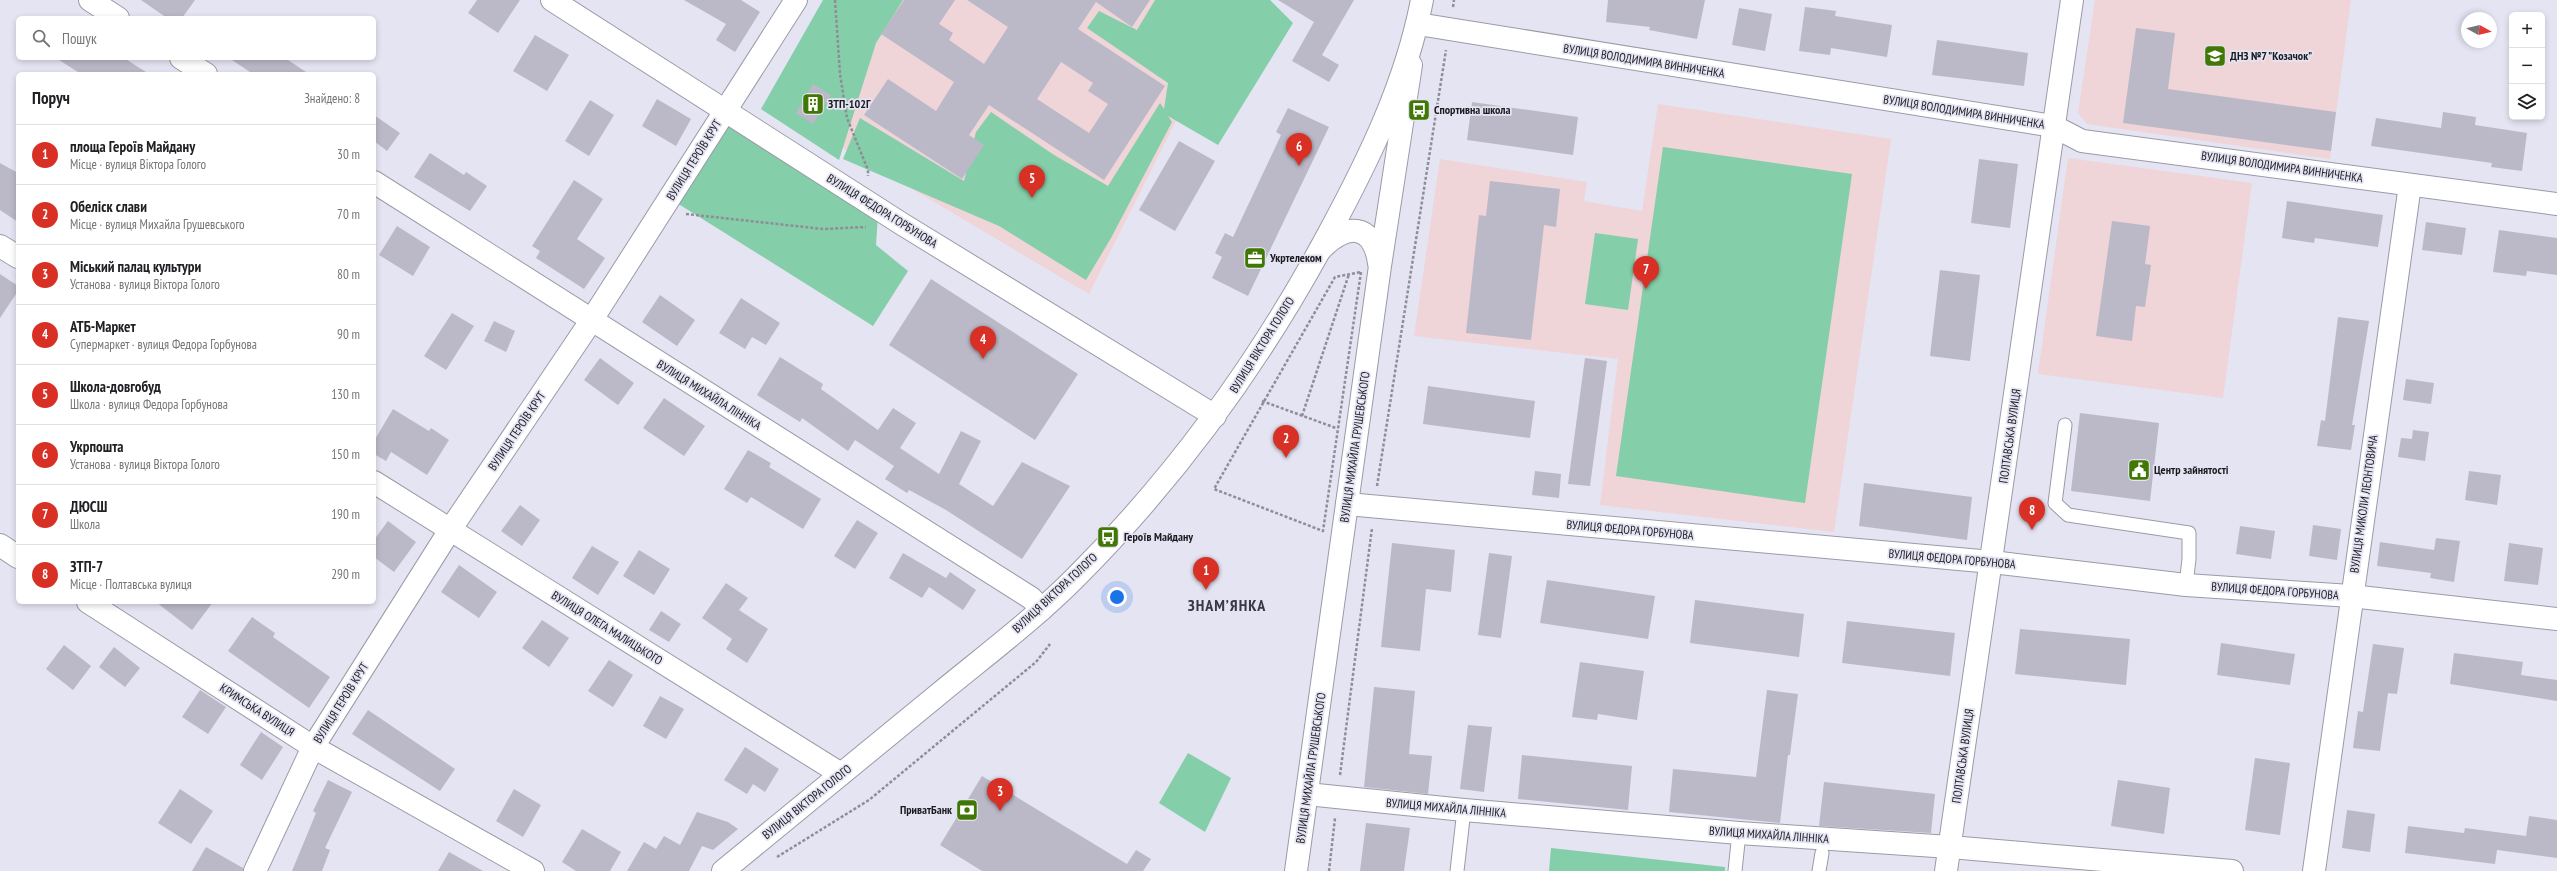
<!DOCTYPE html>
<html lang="uk">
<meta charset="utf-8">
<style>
:root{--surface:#fff;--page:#f6f6f6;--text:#202124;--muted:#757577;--line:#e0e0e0;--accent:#d93025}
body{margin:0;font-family:"PT Sans Narrow",sans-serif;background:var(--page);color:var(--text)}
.controls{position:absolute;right:12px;top:12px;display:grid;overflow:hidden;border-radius:6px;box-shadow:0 2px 6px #0003}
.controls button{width:36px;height:36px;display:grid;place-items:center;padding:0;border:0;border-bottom:1px solid var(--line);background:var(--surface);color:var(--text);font:20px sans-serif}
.compass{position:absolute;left:2461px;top:12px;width:36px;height:36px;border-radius:50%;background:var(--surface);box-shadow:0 2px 6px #0003;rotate:98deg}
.you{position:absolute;left:1117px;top:597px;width:14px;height:14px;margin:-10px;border:3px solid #fff;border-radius:50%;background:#1a73e8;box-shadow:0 0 0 6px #1a73e833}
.badge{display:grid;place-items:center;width:26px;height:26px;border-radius:50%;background:var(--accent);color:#fff;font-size:13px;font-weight:700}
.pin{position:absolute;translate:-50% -33px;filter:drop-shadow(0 1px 2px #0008)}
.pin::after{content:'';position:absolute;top:21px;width:14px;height:12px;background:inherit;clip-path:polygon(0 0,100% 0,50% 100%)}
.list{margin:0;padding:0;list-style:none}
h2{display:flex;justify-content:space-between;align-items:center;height:52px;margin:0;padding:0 16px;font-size:17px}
h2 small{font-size:13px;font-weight:400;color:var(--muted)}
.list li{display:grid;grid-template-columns:26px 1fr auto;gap:12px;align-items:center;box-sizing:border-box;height:60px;padding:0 16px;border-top:1px solid var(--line)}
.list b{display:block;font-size:15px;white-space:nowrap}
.list p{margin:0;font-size:13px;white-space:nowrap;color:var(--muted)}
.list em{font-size:13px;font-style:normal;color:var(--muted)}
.icon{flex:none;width:22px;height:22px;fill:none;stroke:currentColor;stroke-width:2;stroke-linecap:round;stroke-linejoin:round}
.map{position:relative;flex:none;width:2557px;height:871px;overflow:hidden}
.search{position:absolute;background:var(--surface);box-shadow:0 2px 6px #0003;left:16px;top:16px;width:360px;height:44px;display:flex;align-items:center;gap:10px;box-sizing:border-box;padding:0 14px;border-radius:6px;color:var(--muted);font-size:15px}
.panel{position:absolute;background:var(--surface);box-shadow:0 2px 6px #0003;left:16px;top:72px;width:360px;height:532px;border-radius:6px}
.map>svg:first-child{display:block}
</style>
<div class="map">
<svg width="2557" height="871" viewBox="0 0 2557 871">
<rect width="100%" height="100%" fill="#e5e4f3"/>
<!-- education -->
<g fill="#efd4d8">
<polygon points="835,0 1224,0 1197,79 1089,294 766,102"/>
<polygon points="2095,0 2351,0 2330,159 2087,124 2078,113"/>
<polygon points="1658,104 1891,139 1834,532 1600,505 1618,359 1414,336 1440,159 1587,182 1584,201 1642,211"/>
<polygon points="2068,158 2252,183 2223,398 2038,374"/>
</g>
<!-- green -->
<g fill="#84cea9">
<polygon points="823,0 903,0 876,43 839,160 761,109"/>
<polygon points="1155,0 1270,0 1293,23 1218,145 1168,116 1172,122 1111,238 1086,280 999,226 843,159 860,118 964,181 976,132 991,112 1054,155 1108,186 1160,103 1164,109 1168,83 1087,28 1099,11 1137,30"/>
<polygon points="730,122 878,215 876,245 908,271 873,326 677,203"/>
<polygon points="1663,147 1852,174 1805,503 1616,476"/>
<polygon points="1595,233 1638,239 1628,310 1585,304"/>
<polygon points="1188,753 1231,778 1205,832 1159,803"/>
<polygon points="1551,848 1725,867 1725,871 1549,871"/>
</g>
<!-- building -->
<g fill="#bbb9c7" fill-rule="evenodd">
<polygon points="141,0 195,0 182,18 167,18"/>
<polygon points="477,0 520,0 498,33 468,13"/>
<polygon points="684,0 741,0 760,12 735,52 716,40 726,24"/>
<path d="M904,0H955L939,24L953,33L949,40L984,64L1008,27L967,0H1150L1132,27L1096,2L1078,29L1165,86L1104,180L989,105L969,135L984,145L962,179L864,115L888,79L936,111L954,82L881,34ZM1061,62L1093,83L1088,91L1108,104L1089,133L1037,99Z"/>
<polygon points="1278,0 1354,0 1322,55 1339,65 1329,82 1292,61 1314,22"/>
<polygon points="1608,0 1705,0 1697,39 1649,30 1650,27 1606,22"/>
<polygon points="1805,7 1836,11 1835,16 1892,25 1887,57 1831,48 1830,55 1799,51"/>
<polygon points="1739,8 1772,14 1765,51 1732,45"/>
<polygon points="2136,28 2175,33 2168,89 2336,112 2331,151 2123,123"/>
<polygon points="535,35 569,55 547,91 513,71"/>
<polygon points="1937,40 2028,53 2024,86 1932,75"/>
<polygon points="56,58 124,58 149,74 81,74"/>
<polygon points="229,58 285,58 309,74 253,74"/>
<polygon points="813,84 831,95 813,124 796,113"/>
<polygon points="657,99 691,119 676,146 642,126"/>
<polygon points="590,100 614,115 589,156 565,141"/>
<polygon points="1472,102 1578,117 1573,155 1467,140"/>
<polygon points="1288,108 1329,127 1248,296 1212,278 1222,257 1215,253 1225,233 1233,237 1281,135 1276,132"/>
<polygon points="2443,112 2476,117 2475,125 2527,133 2522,171 2491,167 2492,163 2371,146 2376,118 2441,128"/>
<polygon points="374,115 400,133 387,151 374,141"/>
<polygon points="1179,141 1215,161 1175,231 1139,210"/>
<polygon points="430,153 464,175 466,172 487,186 470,211 414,177"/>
<polygon points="1979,159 2018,164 2010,228 1971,223"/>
<polygon points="0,163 18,173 18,222 0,210"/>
<polygon points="574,180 603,199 577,239 605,258 584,289 536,258 540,251 532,246"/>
<polygon points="1490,181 1560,189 1556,227 1544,225 1531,340 1466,333 1479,215 1486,216"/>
<polygon points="2287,201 2383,215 2378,247 2315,238 2314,243 2282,238"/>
<polygon points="2112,221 2150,226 2145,264 2151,265 2145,307 2136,306 2132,341 2096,336"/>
<polygon points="2426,222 2466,228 2462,255 2422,250"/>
<polygon points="397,226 430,247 413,276 379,255"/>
<polygon points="2499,230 2557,238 2557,275 2527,271 2526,276 2493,272"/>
<polygon points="1940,270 1980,275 1970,361 1930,356"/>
<polygon points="0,274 18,286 18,291 0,318"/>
<polygon points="931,279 1078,374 1035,440 889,345"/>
<polygon points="660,295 695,320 677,346 642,322"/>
<polygon points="741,298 780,323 766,345 752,337 745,349 719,333"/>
<polygon points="452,313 474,326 446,370 424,356"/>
<polygon points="2338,317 2369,321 2352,425 2355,425 2351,450 2317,446 2321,420 2325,421"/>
<polygon points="494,321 515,331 506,352 484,341"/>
<polygon points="780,357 823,384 821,389 878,430 893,408 916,423 900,448 939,474 961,431 981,441 959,484 993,506 1022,462 1070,486 1022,559 946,510 909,490 907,493 885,479 894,466 855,440 848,451 802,418 800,422 757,395"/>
<polygon points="600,358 634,383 618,405 584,380"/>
<polygon points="1585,358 1607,361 1590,486 1568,484"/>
<polygon points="2406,379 2434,383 2431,404 2403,400"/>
<polygon points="1428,386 1535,401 1530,438 1423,424"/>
<polygon points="664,398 705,426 684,456 643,428"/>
<polygon points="393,409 429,431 431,428 449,440 427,475 391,452 386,461 374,454 374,441"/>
<polygon points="2080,413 2159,423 2150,501 2071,491"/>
<polygon points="2413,430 2429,432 2425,461 2398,457 2401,438 2412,439"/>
<polygon points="748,450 771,463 769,467 821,499 803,529 751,497 747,503 724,489"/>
<polygon points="1535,471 1561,474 1559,498 1532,495"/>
<polygon points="2469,471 2501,475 2497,505 2465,500"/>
<polygon points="1864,483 1972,497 1967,540 1859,526"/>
<polygon points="520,505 540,520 522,546 501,531"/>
<polygon points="857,520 878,533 855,569 834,556"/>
<polygon points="388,521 416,542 394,572 374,557 374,540"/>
<polygon points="2313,525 2341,529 2337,560 2309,556"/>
<polygon points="2240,526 2275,531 2271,559 2236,554"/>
<polygon points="2436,538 2460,541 2454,582 2430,578 2431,573 2377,566 2380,542 2434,550"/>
<polygon points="1392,543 1455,550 1451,592 1426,589 1420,651 1381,647"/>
<polygon points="2509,543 2543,548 2538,585 2504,581"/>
<polygon points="592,546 619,562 598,595 572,578"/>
<polygon points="639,550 670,569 654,595 623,576"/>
<polygon points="903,553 946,578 950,572 976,590 963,610 929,587 922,598 889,578"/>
<polygon points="1489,553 1512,556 1501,638 1478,635"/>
<polygon points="459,565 497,592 479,618 441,592"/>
<polygon points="1547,580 1655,596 1648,639 1540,623"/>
<polygon points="726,583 748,598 739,610 768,629 747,663 726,649 732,639 702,618"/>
<polygon points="1695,600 1804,614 1799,657 1690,643"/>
<polygon points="156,602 213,602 192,630"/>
<polygon points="661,611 681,624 669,642 649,630"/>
<polygon points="252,617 275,633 273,637 330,677 309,708 228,651"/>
<polygon points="542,620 569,638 549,667 522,648"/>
<polygon points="1847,621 1955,633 1950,676 1842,663"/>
<polygon points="2020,629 2130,639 2126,685 2015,674"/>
<polygon points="2221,643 2295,654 2290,685 2217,675"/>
<polygon points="2373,644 2404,648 2397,694 2388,693 2380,751 2353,748 2358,711 2363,712"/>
<polygon points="64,645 91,666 73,690 46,669"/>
<polygon points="114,647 140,668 125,687 99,667"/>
<polygon points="2454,653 2523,662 2521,675 2557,680 2557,701 2450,684"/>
<polygon points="609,660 633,675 613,707 588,691"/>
<polygon points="1580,662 1644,671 1637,720 1598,714 1597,720 1572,717"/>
<polygon points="1374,687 1415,691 1409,754 1432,756 1428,794 1364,787"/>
<polygon points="200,690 226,707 208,734 182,717"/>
<polygon points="1767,690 1798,694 1790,755 1788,755 1780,823 1669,812 1673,769 1756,777"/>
<polygon points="660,696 684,709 666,739 643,726"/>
<polygon points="368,710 455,769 440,791 352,734"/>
<polygon points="1468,725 1492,727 1484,792 1460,789"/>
<polygon points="261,732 283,747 262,780 240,765"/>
<polygon points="745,747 779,769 765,792 753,784 747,794 724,780"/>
<polygon points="1522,755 1632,766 1628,810 1518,799"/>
<polygon points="2255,758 2290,763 2280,835 2245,830"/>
<polygon points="982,776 1127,864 1136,850 1151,859 1143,871 982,871 940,845"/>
<polygon points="328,780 352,792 325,848 330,850 322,871 292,871 316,813 313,811"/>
<polygon points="2118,780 2170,788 2164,834 2111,826"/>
<polygon points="1824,782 1935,794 1931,833 1819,826"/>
<polygon points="180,789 213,811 191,844 158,823"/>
<polygon points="514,789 541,805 523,837 496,821"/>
<polygon points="2347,810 2375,814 2370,852 2342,848"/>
<polygon points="697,812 728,822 738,829 713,850 702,846 689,871 627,871 644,842 656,849 664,836 680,845"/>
<polygon points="2529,816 2557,820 2557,858 2497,850 2495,864 2405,853 2408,826 2464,833 2465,828 2526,836"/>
<polygon points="1366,823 1410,828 1404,871 1360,871"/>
<polygon points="582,829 621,852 610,871 576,871 562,862"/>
<polygon points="206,847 243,868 243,871 192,871"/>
<polygon points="449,852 483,871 438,871"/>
</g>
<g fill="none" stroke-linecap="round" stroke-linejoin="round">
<!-- service casing -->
<g stroke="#9b9aa8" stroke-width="15">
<g id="service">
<polyline points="2065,425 2055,503 2068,515 2189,533 2189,559 2186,585"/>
<polyline points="1457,871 1464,810"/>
<polyline points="1735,871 1739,833"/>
<polyline points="1819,871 1822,853"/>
</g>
</g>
<!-- minor casing -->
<g stroke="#9b9aa8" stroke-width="24">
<g id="minor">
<polyline points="90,0 118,18"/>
<polyline points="552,0 902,224 1215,416"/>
<polyline points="1418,24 2053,126 2082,141 2557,204"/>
<polyline points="181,58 206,74"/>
<polyline points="374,182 1031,598 1042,609"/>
<polyline points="0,246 18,257"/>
<polyline points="374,482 841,774"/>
<polyline points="1347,504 1992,562 2186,585 2351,596 2557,619"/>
<polyline points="0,545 18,557"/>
<polyline points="88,602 313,747 533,871"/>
<polyline points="1307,794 1464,810 1739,833 1950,847 2232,871"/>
<polyline points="255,871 313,747 450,530 591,321 796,0"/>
<polyline points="1946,871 2072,0"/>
<polyline points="2314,871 2410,185"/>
</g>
</g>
<!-- secondary casing -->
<g stroke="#9b9aa8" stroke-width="24">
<g id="secondary">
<path d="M1320,250C1345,223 1373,222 1379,263"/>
<polyline points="1296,871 1380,266 1411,65"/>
</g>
</g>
<!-- primary casing -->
<g stroke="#9b9aa8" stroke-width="24">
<path id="primary" d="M723,871C795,812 867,752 940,693C985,656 1033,620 1075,578C1177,476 1261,360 1329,233C1369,159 1406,83 1422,0"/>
</g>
<!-- path -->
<g stroke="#8e8d98" stroke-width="2.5" stroke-dasharray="3 2" stroke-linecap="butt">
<polyline points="835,0 840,74 847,118 868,170 868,176"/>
<polyline points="1453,7 1454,0"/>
<polyline points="686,214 823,229 866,227"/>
<polygon points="1361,272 1323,531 1214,489 1335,277"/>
<polyline points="1262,401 1336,428"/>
<polyline points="1302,416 1349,274"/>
<polyline points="1377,486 1446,50"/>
<polyline points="1340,775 1372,528"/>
<polyline points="777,857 869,800 1036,662 1050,644"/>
<polyline points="1329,871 1335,818"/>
</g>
<!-- service -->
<use href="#service" stroke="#fff" stroke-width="13"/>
<!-- minor -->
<use href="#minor" stroke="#fff" stroke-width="22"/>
<!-- secondary -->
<use href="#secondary" stroke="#fff" stroke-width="22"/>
<!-- primary -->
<use href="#primary" stroke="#fff" stroke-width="22"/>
</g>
<!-- icons -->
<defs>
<g id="school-square" transform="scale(1.15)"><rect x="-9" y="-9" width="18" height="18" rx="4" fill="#417705" stroke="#e5e4f3"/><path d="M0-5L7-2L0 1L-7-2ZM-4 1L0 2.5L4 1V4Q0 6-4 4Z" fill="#fff"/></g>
<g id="building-square" transform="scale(1.15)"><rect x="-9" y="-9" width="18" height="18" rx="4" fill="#417705" stroke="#e5e4f3"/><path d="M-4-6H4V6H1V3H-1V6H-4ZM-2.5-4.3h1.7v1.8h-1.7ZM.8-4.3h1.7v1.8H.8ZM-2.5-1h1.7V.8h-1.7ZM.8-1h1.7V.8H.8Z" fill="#fff"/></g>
<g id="bus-square" transform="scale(1.15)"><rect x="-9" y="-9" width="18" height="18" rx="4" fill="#417705" stroke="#e5e4f3"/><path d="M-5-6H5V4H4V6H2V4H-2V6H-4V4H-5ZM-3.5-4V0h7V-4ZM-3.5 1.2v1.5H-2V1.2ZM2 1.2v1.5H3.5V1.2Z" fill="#fff"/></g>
<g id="office-square" transform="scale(1.15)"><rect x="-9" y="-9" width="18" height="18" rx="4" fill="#417705" stroke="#e5e4f3"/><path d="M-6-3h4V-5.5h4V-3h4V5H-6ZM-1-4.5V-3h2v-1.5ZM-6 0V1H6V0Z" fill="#fff"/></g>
<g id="civic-square" transform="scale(1.15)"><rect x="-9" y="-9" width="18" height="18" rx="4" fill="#417705" stroke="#e5e4f3"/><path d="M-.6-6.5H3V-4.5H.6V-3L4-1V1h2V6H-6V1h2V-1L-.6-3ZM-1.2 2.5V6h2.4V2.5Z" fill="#fff"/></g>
<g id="bank-square" transform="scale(1.15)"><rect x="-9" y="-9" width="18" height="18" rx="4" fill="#417705" stroke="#e5e4f3"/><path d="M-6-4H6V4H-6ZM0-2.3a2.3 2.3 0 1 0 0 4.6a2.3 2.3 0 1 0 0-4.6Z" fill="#fff"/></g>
</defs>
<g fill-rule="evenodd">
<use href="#school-square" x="2215" y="56"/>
<use href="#building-square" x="813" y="104"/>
<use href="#bus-square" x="1419" y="110"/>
<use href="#office-square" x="1255" y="258"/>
<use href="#civic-square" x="2139" y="470"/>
<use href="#bus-square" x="1108" y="537"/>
<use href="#bank-square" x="967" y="810"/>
</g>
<g text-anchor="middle" stroke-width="3.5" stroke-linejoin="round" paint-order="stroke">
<!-- poi labels -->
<g font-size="12" font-weight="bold" fill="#1b1a1f" stroke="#e5e4f3" text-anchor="start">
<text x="2230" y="60">ДНЗ №7 "Козачок"</text>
<text x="828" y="108">ЗТП-102Г</text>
<text x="1434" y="114">Спортивна школа</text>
<text x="1270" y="262">Укртелеком</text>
<text x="2154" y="474">Центр зайнятості</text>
<text x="1124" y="541">Героїв Майдану</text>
<text x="952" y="814" text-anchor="end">ПриватБанк</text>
</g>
<!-- street labels -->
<g font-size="12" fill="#1b1a1f" stroke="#e5e4f3">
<text transform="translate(1644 61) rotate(9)" y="4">ВУЛИЦЯ ВОЛОДИМИРА ВИННИЧЕНКА</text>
<text transform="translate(1964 112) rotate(9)" y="4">ВУЛИЦЯ ВОЛОДИМИРА ВИННИЧЕНКА</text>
<text transform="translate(694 160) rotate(-58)" y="4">ВУЛИЦЯ ГЕРОЇВ КРУТ</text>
<text transform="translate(2282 167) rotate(8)" y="4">ВУЛИЦЯ ВОЛОДИМИРА ВИННИЧЕНКА</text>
<text transform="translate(882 211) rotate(32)" y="4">ВУЛИЦЯ ФЕДОРА ГОРБУНОВА</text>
<text transform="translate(1262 345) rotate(-58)" y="4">ВУЛИЦЯ ВІКТОРА ГОЛОГО</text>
<text transform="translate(709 395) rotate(32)" y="4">ВУЛИЦЯ МИХАЙЛА ЛІННІКА</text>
<text transform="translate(517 431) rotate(-56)" y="4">ВУЛИЦЯ ГЕРОЇВ КРУТ</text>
<text transform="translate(2010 436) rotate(-82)" y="4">ПОЛТАВСЬКА ВУЛИЦЯ</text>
<text transform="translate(1355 447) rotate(-82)" y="4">ВУЛИЦЯ МИХАЙЛА ГРУШЕВСЬКОГО</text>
<text transform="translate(2364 504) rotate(-82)" y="4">ВУЛИЦЯ МИКОЛИ ЛЕОНТОВИЧА</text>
<text transform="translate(1630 530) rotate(5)" y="4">ВУЛИЦЯ ФЕДОРА ГОРБУНОВА</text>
<text transform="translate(1952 559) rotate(5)" y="4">ВУЛИЦЯ ФЕДОРА ГОРБУНОВА</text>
<text transform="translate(2275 591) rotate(4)" y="4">ВУЛИЦЯ ФЕДОРА ГОРБУНОВА</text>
<text transform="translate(1055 593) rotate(-43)" y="4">ВУЛИЦЯ ВІКТОРА ГОЛОГО</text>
<text transform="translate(607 628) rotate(32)" y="4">ВУЛИЦЯ ОЛЕГА МАЛИЦЬКОГО</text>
<text transform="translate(341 703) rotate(-58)" y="4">ВУЛИЦЯ ГЕРОЇВ КРУТ</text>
<text transform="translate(257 710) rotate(33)" y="4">КРИМСЬКА ВУЛИЦЯ</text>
<text transform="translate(1963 756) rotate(-82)" y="4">ПОЛТАВСЬКА ВУЛИЦЯ</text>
<text transform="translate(1311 768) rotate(-82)" y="4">ВУЛИЦЯ МИХАЙЛА ГРУШЕВСЬКОГО</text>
<text transform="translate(807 802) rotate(-39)" y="4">ВУЛИЦЯ ВІКТОРА ГОЛОГО</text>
<text transform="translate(1446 808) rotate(5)" y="4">ВУЛИЦЯ МИХАЙЛА ЛІННІКА</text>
<text transform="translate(1769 835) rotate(4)" y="4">ВУЛИЦЯ МИХАЙЛА ЛІННІКА</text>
</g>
<!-- district labels -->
<g font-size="16" font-weight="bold" letter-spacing="1" fill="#393844" stroke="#e5e4f3">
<text x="1227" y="611">ЗНАМ’ЯНКА</text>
</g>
</g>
</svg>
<div class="controls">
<button>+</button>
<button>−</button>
<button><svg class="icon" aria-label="layers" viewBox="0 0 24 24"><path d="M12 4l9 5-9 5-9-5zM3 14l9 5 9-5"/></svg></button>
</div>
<svg class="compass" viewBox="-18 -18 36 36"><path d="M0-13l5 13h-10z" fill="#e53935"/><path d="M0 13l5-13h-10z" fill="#757577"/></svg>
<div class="you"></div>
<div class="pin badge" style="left:1206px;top:590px">1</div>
<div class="pin badge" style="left:1286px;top:458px">2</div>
<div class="pin badge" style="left:1000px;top:811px">3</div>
<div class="pin badge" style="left:983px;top:359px">4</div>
<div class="pin badge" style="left:1032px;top:198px">5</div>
<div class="pin badge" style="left:1299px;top:166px">6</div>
<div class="pin badge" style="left:1646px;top:289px">7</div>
<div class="pin badge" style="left:2032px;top:530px">8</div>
<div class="search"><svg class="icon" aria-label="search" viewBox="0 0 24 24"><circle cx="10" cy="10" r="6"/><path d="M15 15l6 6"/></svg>Пошук</div>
<section class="panel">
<h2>Поруч<small>Знайдено: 8</small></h2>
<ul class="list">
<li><span class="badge">1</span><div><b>площа Героїв Майдану</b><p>Місце · вулиця Віктора Голого</p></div><em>30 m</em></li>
<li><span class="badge">2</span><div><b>Обеліск слави</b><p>Місце · вулиця Михайла Грушевського</p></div><em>70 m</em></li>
<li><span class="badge">3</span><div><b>Міський палац культури</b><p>Установа · вулиця Віктора Голого</p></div><em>80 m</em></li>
<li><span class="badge">4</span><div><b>АТБ-Маркет</b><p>Супермаркет · вулиця Федора Горбунова</p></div><em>90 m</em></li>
<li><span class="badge">5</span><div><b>Школа-довгобуд</b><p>Школа · вулиця Федора Горбунова</p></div><em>130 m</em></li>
<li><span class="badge">6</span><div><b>Укрпошта</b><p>Установа · вулиця Віктора Голого</p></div><em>150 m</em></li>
<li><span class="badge">7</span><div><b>ДЮСШ</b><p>Школа</p></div><em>190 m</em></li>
<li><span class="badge">8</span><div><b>ЗТП-7</b><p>Місце · Полтавська вулиця</p></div><em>290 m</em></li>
</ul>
</section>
</div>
